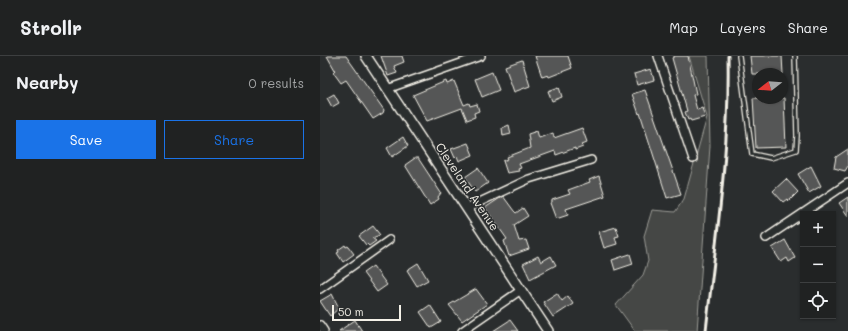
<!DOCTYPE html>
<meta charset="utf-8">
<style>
:root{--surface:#202222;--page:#2d2f2f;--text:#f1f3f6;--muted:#a2a4a5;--line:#3d3f40;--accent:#1a73e8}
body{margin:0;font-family:Mali,sans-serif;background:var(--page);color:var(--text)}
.controls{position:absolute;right:12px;bottom:12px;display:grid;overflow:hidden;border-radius:0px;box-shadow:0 1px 3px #0004}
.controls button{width:36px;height:36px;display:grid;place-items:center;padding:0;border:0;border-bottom:1px solid var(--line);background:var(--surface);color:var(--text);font:20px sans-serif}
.compass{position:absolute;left:432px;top:12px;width:36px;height:36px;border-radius:50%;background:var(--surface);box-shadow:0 1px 3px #0004;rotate:253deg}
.scale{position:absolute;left:12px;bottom:10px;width:69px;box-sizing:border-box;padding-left:4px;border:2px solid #f4f1e8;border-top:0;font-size:11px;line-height:14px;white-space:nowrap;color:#f4f1e8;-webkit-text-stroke:3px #2a2d2e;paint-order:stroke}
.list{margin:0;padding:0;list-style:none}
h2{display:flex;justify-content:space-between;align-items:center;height:52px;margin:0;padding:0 16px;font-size:17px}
h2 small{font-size:13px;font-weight:400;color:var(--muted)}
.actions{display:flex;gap:8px;padding:12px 16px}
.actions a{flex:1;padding:9px 0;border:1px solid var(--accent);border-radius:0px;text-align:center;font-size:14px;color:var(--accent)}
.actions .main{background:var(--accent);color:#fff}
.icon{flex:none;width:22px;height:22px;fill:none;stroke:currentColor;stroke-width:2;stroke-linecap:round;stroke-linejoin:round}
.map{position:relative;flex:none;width:528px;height:275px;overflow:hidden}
header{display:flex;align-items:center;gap:24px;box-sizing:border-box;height:56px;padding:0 20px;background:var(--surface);border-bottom:1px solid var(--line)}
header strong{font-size:19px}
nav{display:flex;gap:22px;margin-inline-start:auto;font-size:14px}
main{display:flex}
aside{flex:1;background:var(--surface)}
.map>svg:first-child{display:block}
</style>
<header>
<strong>Strollr</strong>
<nav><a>Map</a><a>Layers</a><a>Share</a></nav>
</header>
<main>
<aside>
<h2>Nearby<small>0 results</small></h2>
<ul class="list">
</ul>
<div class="actions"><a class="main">Save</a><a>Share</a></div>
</aside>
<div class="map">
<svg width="528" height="275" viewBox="0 0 528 275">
<rect width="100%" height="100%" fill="#2a2d2e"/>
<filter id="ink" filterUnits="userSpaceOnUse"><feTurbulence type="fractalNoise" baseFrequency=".025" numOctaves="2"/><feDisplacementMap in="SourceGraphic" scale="8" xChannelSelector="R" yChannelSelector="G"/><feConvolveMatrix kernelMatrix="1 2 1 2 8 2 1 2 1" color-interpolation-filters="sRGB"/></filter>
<g filter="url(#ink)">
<!-- green -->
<polygon fill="#444645" stroke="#9c9c96" points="369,0 388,0 390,90 377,275 315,275 296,249 323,219 328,205 324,180 332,154 355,156 364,143 387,61"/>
<!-- building -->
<g fill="#555756" stroke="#f4f1e8">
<polygon points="7,0 26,0 64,54 63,57 53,63 26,24 21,27 13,16 15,14"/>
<polygon points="61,0 82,0 84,6 74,10 77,17 68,20"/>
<polygon points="215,0 248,0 252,12 229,21 228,19 222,21"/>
<polygon points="355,0 368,0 376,38 373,39 377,54 382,52 385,61 371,65 370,63 368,64 365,56 367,55 352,2"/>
<polygon points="430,0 462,0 463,18 432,18"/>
<polygon points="202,4 210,30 194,36 185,10"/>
<polygon points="331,13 334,24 317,29 314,18"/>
<polygon points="172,16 179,34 162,41 155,23"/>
<polygon points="126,25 127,28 134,25 144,49 149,47 150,50 157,48 159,55 154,57 155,61 147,64 142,52 107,65 93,39"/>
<polygon points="239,31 242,41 232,45 228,35"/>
<polygon points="325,34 361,138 347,142 320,57 319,58 312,38"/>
<polygon points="14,38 19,47 12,51 7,42"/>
<polygon points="433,42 464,42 466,91 436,92"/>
<polygon points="189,69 191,78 183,80 182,72"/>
<polygon points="262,72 267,86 262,88 263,91 255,94 255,92 236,99 235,95 199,108 201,112 198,113 199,115 187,117 183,105 188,103 187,101 210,92 208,78 217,75 219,82 233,77 234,82"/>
<polygon points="83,81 88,90 72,101 67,92"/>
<polygon points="148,87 153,99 139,105 137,100 135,102 131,93"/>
<polygon points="528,93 528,110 525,115 514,112 516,101"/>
<polygon points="95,102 98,102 121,137 118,141 119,143 110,149 85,109"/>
<polygon points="491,110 501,130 489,137 478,118"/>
<polygon points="158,112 168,127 155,136 145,121"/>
<polygon points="279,120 285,140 246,153 248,159 236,163 230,147 232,146 232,144 250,138 248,134 270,126 269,124"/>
<polygon points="466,123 478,136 469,145 467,143 463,146 453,135"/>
<polygon points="183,140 194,155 196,157 203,152 208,160 194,169 199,185 206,184 209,193 189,200 184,185 187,183 165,152"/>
<polygon points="528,141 528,160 519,147"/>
<polygon points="53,170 60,179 52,182 56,185 49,190 47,188 46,189 39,180"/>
<polygon points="296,171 299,180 295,181 297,188 284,192 279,176"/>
<polygon points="465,184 475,202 469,206 467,202 461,206 452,192"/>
<polygon points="25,189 26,191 28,190 34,198 23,206 17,197 19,196 18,194"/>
<polygon points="310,198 313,208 295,214 292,204"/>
<polygon points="218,200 221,206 231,200 236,209 210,223 203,208"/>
<polygon points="98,207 108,224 97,230 87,214"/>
<polygon points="53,210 67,229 57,236 43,217"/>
<polygon points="156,233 167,248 142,265 129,249"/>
<polygon points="237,237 242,245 248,240 253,248 233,261 223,246"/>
<polygon points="12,238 19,252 10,260 0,245"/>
<polygon points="110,249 121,266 111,272 100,256"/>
<polygon points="35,264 42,275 19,275"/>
<polygon points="190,264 198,275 173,275"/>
</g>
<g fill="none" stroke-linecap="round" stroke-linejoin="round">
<!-- service casing -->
<g stroke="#f4f1e8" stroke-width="6">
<polyline id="service" points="419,0 432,98 451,102 476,94 477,80 475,0"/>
</g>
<!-- minor casing -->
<g stroke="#f4f1e8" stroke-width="10">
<g id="minor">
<polyline points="338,0 373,103"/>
<polyline points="67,33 161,0"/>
<polyline points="147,152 209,123 271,104"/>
<polyline points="446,182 528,127"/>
<polyline points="0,233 69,184"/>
<polyline points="0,269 4,275"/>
<polyline points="142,275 201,234"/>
</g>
</g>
<!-- tertiary casing -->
<g stroke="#f4f1e8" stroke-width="12">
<polyline id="tertiary" points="46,0 228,275"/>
</g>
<!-- service -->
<use href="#service" stroke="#2a2d2e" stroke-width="3.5"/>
<!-- minor -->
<use href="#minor" stroke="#2a2d2e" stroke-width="7"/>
<!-- tertiary -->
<use href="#tertiary" stroke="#2a2d2e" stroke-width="9"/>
<!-- rail -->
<path stroke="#f4f1e8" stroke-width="3" d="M386,275C396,183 410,92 408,0"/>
</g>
</g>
<g text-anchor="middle" stroke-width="3" stroke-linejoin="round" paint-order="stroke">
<!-- street labels -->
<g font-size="12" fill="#f4f1e8" stroke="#2a2d2e">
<text transform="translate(147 131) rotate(56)" y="4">Cleveland Avenue</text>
</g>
</g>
</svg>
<div class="controls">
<button>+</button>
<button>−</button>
<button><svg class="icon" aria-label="locate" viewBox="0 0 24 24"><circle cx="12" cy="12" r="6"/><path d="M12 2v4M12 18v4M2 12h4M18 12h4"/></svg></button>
</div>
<svg class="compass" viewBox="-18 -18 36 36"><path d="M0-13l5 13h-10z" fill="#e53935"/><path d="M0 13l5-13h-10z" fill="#a2a4a5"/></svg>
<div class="scale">50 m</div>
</div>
</main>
